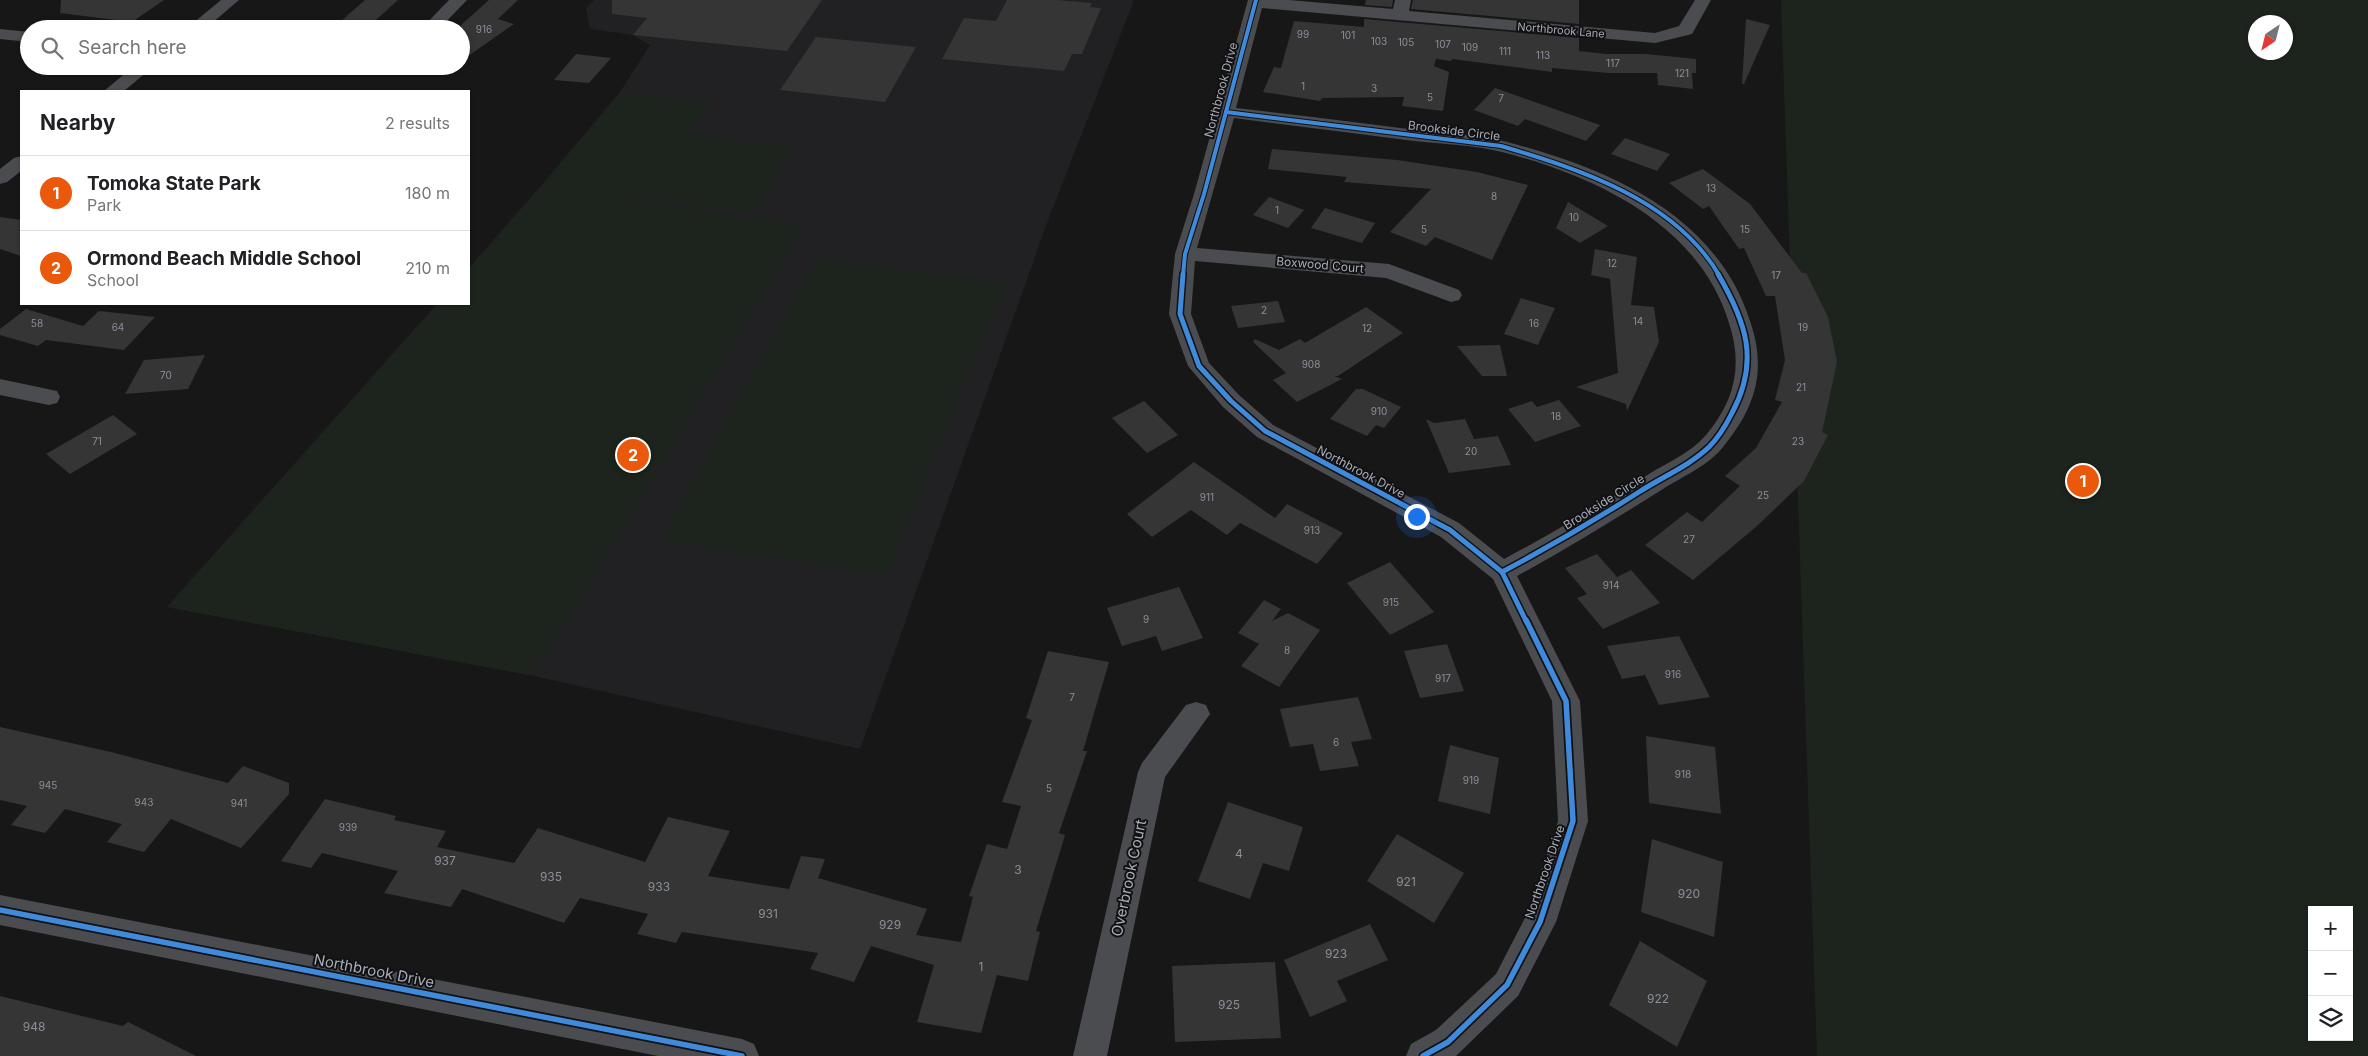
<!DOCTYPE html>
<meta charset="utf-8">
<style>
:root{--surface:#fff;--page:#f2f2f2;--text:#202124;--muted:#757577;--line:#e0e0e0;--accent:#ea580c}
body{margin:0;font-family:Inter,sans-serif;background:var(--page);color:var(--text)}
.controls{position:absolute;right:15px;bottom:15px;display:grid;overflow:hidden;border-radius:0px;box-shadow:0 1px 4px #0004}
.controls button{width:45px;height:45px;display:grid;place-items:center;padding:0;border:0;border-bottom:1px solid var(--line);background:var(--surface);color:var(--text);font:25px sans-serif}
.compass{position:absolute;left:2248px;top:15px;width:45px;height:45px;border-radius:50%;background:var(--surface);box-shadow:0 1px 4px #0004;rotate:215deg}
.you{position:absolute;left:1416px;top:516px;width:18px;height:18px;margin:-12px;border:4px solid #fff;border-radius:50%;background:#1a73e8;box-shadow:0 0 0 8px #1a73e833}
.badge{display:grid;place-items:center;width:32px;height:32px;border-radius:50%;background:var(--accent);color:#fff;font-size:16px;font-weight:700}
.pin{position:absolute;translate:-50% -50%;border:2px solid #fff;box-shadow:0 1px 5px #0006}
.list{margin:0;padding:0;list-style:none}
h2{display:flex;justify-content:space-between;align-items:center;height:65px;margin:0;padding:0 20px;font-size:21px}
h2 small{font-size:16px;font-weight:400;color:var(--muted)}
.list li{display:grid;grid-template-columns:32px 1fr auto;gap:15px;align-items:center;box-sizing:border-box;height:75px;padding:0 20px;border-top:1px solid var(--line)}
.list b{display:block;font-size:19px;white-space:nowrap}
.list p{margin:0;font-size:16px;white-space:nowrap;color:var(--muted)}
.list em{font-size:16px;font-style:normal;color:var(--muted)}
.icon{flex:none;width:28px;height:28px;fill:none;stroke:currentColor;stroke-width:2;stroke-linecap:round;stroke-linejoin:round}
.map{position:relative;flex:none;width:2368px;height:1056px;overflow:hidden}
.search{position:absolute;background:var(--surface);box-shadow:0 1px 4px #0004;left:20px;top:20px;width:450px;height:55px;display:flex;align-items:center;gap:12px;box-sizing:border-box;padding:0 18px;border-radius:28px;color:var(--muted);font-size:19px}
.panel{position:absolute;background:var(--surface);box-shadow:0 1px 4px #0004;left:20px;top:90px;width:450px;height:215px;border-radius:0px}
.map>svg:first-child{display:block}
</style>
<div class="map">
<svg width="2368" height="1056" viewBox="0 0 2368 1056">
<rect width="100%" height="100%" fill="#171717"/>
<!-- built -->
<polygon fill="#212123" points="594,0 1134,0 1047,223 860,749 534,676 167,607 437,304 469,304 469,268 541,186 620,92 650,45 633,35 590,29 586,8"/>
<!-- green -->
<g fill="#1d241e" fill-rule="evenodd">
<path d="M1781,0H2368V1056H1817ZM2256,22H2286V52H2256ZM2312,910H2349V1037H2312Z"/>
<polygon points="620,92 711,103 688,135 793,147 752,213 582,192 805,225 534,676 167,607 437,304 469,304 469,268 541,186"/>
<polygon points="816,259 1006,283 887,574 659,540"/>
</g>
<!-- building -->
<g fill="#353536">
<polygon points="61,0 164,0 132,22 60,13"/>
<polygon points="365,0 398,0 366,29 332,29"/>
<polygon points="489,0 518,0 498,19 514,24 461,61 461,25"/>
<polygon points="612,0 822,0 787,51 633,35 647,18 612,14"/>
<polygon points="1007,0 1056,0 1092,3 1090,7 1101,8 1082,54 1072,54 1064,71 942,59 964,18 996,21"/>
<polygon points="1366,0 1393,0 1392,7 1365,5"/>
<polygon points="1413,0 1579,0 1579,24 1411,9"/>
<polygon points="1364,19 1579,38 1579,51 1606,54 1646,54 1696,59 1696,73 1692,73 1693,89 1658,85 1657,73 1608,73 1552,68 1552,72 1452,59 1451,61 1436,59 1434,66 1449,72 1443,111 1402,106 1404,97 1322,98 1320,101 1263,92 1274,67 1281,68 1294,21 1364,27"/>
<polygon points="1746,19 1770,25 1744,84 1742,84"/>
<polygon points="816,37 916,47 885,102 780,90"/>
<polygon points="576,54 611,58 589,83 554,80"/>
<polygon points="1495,88 1515,95 1600,125 1586,141 1525,119 1518,126 1474,110"/>
<polygon points="1625,138 1670,154 1657,171 1611,154"/>
<polygon points="1272,149 1397,160 1477,172 1528,185 1492,260 1435,237 1426,246 1390,232 1431,189 1344,182 1347,177 1268,169"/>
<polygon points="1703,169 1750,204 1802,273 1806,273 1828,317 1837,362 1822,432 1828,435 1804,481 1757,526 1693,580 1645,545 1687,512 1702,522 1740,486 1725,476 1756,448 1782,402 1775,400 1785,360 1775,296 1766,296 1744,248 1739,249 1709,206 1703,209 1669,183"/>
<polygon points="1269,197 1304,210 1288,228 1253,215"/>
<polygon points="1568,202 1608,226 1580,243 1556,228"/>
<polygon points="1325,208 1375,223 1362,243 1311,228"/>
<polygon points="0,217 21,220 21,256 0,249"/>
<polygon points="1595,249 1637,257 1631,305 1654,307 1659,342 1627,411 1626,404 1576,387 1618,373 1610,279 1591,275"/>
<polygon points="1521,298 1555,308 1538,345 1504,334"/>
<polygon points="1278,301 1285,322 1238,328 1231,306"/>
<polygon points="1366,307 1403,333 1338,376 1334,376 1342,379 1297,402 1273,380 1286,373 1253,342 1255,339 1279,350 1300,339 1305,343"/>
<polygon points="26,309 83,326 99,311 155,317 124,350 46,340 38,346 0,335 0,329"/>
<polygon points="1500,345 1507,376 1482,376 1457,346"/>
<polygon points="205,355 188,389 125,394 144,360"/>
<polygon points="1356,389 1363,389 1401,407 1384,428 1376,425 1367,436 1330,419"/>
<polygon points="1559,400 1581,426 1535,442 1508,409 1532,401 1537,407"/>
<polygon points="1144,401 1178,435 1147,453 1112,418"/>
<polygon points="113,415 137,434 70,474 46,454"/>
<polygon points="1426,419 1434,423 1465,419 1474,439 1498,436 1511,465 1449,473"/>
<polygon points="1194,462 1275,518 1287,504 1343,533 1317,564 1240,523 1227,535 1191,510 1152,537 1127,514"/>
<polygon points="1597,554 1617,577 1631,570 1660,603 1603,629 1577,598 1587,594 1565,568"/>
<polygon points="1390,562 1434,612 1390,635 1347,583"/>
<polygon points="1179,587 1203,638 1162,651 1156,636 1122,646 1107,608"/>
<polygon points="1264,600 1281,609 1272,621 1288,613 1320,630 1279,687 1241,666 1259,644 1238,633"/>
<polygon points="1679,636 1710,697 1659,705 1645,675 1622,679 1607,646"/>
<polygon points="1447,644 1464,691 1420,698 1404,651"/>
<polygon points="1048,651 1109,662 1083,751 1087,751 1059,833 1065,835 1036,931 1040,932 1028,981 997,975 981,1033 917,1022 934,965 871,946 854,982 810,969 818,953 682,932 676,943 637,934 648,914 580,898 564,923 462,889 451,907 384,893 398,871 322,853 311,868 281,861 325,799 396,816 394,820 446,831 437,847 514,863 538,828 645,862 668,817 730,831 708,876 789,889 801,856 825,859 818,878 927,909 916,935 961,942 973,897 969,896 987,844 1007,849 1021,806 1002,802 1032,720 1026,718"/>
<polygon points="1358,697 1372,739 1351,742 1359,766 1320,771 1313,744 1290,747 1280,709"/>
<polygon points="0,727 111,752 228,783 243,766 289,783 289,794 241,848 171,819 144,852 107,842 122,824 65,809 45,833 11,825 27,806 0,800"/>
<polygon points="1646,736 1715,747 1721,814 1649,803"/>
<polygon points="1450,745 1499,758 1490,814 1438,801"/>
<polygon points="1228,802 1303,827 1289,871 1263,863 1250,899 1198,881"/>
<polygon points="1397,834 1464,873 1434,923 1367,881"/>
<polygon points="1652,839 1723,862 1714,937 1641,912"/>
<polygon points="1370,924 1388,960 1337,981 1347,1001 1310,1017 1284,960"/>
<polygon points="1640,941 1707,981 1677,1047 1609,1005"/>
<polygon points="1275,962 1281,1038 1175,1042 1172,966"/>
<polygon points="0,996 123,1026 128,1022 196,1056 0,1056"/>
</g>
<g fill="none" stroke-linecap="round" stroke-linejoin="round">
<!-- minor -->
<g fill="#4b4c50" fill-rule="evenodd">
<polygon points="221,0 239,0 205,29 186,29"/>
<polygon points="449,0 467,0 439,29 421,29"/>
<path d="M1248,0H1289L1393,9L1395,0H1411L1409,11L1655,33L1679,26L1695,0H1711L1692,34L1655,43L1262,8L1236,108C1296,115 1356,122 1415,130C1445,133 1478,134 1507,142C1607,168 1716,214 1750,321C1767,370 1756,407 1723,447C1708,466 1683,476 1663,489C1615,519 1567,549 1517,576L1580,701L1588,821L1556,922L1518,996L1456,1056H1406L1411,1044L1436,1030L1496,974L1526,916L1558,821L1552,701L1493,579L1441,537L1257,437L1223,407L1188,366L1169,314L1175,254L1194,194ZM1234,118C1294,126 1354,133 1414,141C1442,144 1474,145 1502,152C1595,176 1699,224 1729,323C1743,366 1735,400 1706,435C1691,453 1668,462 1649,474C1601,504 1553,533 1504,559L1459,523L1273,425L1239,395L1209,363L1191,314L1195,261L1386,278L1451,302L1459,300L1462,295L1459,290L1389,264L1197,248Z"/>
<polygon points="0,29 29,32 29,42 0,39"/>
<polygon points="134,66 154,66 124,91 104,91"/>
<polygon points="21,156 21,171 7,182 0,184 0,169 14,158"/>
<polygon points="0,379 57,391 60,397 57,403 49,405 0,395"/>
<polygon points="1196,702 1206,705 1210,714 1165,777 1107,1056 1073,1056 1138,772 1142,763 1186,705"/>
<polygon points="0,895 742,1039 754,1044 759,1056 658,1056 0,925"/>
</g>
<!-- cycleway-far2 casing -->
<g stroke="#111113" stroke-width="6">
<g id="cycleway-far2">
<path d="M1226,112L1501,146C1580,169 1675,200 1719,275"/>
<polyline points="1183,275 1185,254 1204,194 1256,0"/>
</g>
</g>
<!-- cycleway-far1 casing -->
<g stroke="#111113" stroke-width="8">
<g id="cycleway-far1">
<polyline points="1183,274 1180,314 1199,366 1231,401 1265,431 1450,530 1502,572 1526,621"/>
<path d="M1502,572C1549,547 1595,520 1639,492C1662,477 1689,466 1709,447C1719,437 1726,425 1732,413C1760,361 1746,322 1718,274"/>
</g>
</g>
<!-- cycleway casing -->
<g stroke="#111113" stroke-width="9">
<g id="cycleway">
<polyline points="0,910 742,1056"/>
<polyline points="1423,1056 1448,1042 1507,985 1540,922 1573,821 1566,701 1526,620"/>
</g>
</g>
<!-- cycleway-far2 -->
<use href="#cycleway-far2" stroke="#408adc" stroke-width="4"/>
<!-- cycleway-far1 -->
<use href="#cycleway-far1" stroke="#408adc" stroke-width="5"/>
<!-- cycleway -->
<use href="#cycleway" stroke="#408adc" stroke-width="5.5"/>
</g>
<g text-anchor="middle" stroke-width="4" stroke-linejoin="round" paint-order="stroke">
<!-- number labels -->
<g font-size="10" fill="#8b8f98">
<text x="484" y="33">916</text>
<text x="1303" y="38">99</text>
<text x="1348" y="39">101</text>
<text x="1379" y="45">103</text>
<text x="1406" y="46">105</text>
<text x="1443" y="48">107</text>
<text x="1470" y="51">109</text>
<text x="1505" y="55">111</text>
<text x="1543" y="59">113</text>
<text x="1613" y="67">117</text>
<text x="1682" y="77">121</text>
<text x="1303" y="90">1</text>
<text x="1374" y="92">3</text>
<text x="1430" y="101">5</text>
<text x="1501" y="102">7</text>
<text x="1711" y="192">13</text>
<text x="1494" y="200">8</text>
<text x="1277" y="214">1</text>
<text x="1574" y="221">10</text>
<text x="1424" y="233">5</text>
<text x="1745" y="233">15</text>
<text x="1612" y="267">12</text>
<text x="1776" y="279">17</text>
<text x="1264" y="314">2</text>
<text x="1638" y="325">14</text>
<text x="37" y="327">58</text>
<text x="1534" y="327">16</text>
<text x="118" y="331">64</text>
<text x="1803" y="331">19</text>
<text x="1367" y="332">12</text>
<text x="1311" y="368">908</text>
<text x="166" y="379">70</text>
<text x="1801" y="391">21</text>
<text x="1379" y="415">910</text>
<text x="1556" y="420">18</text>
<text x="97" y="445">71</text>
<text x="1798" y="445">23</text>
<text x="1471" y="455">20</text>
<text x="1763" y="499">25</text>
<text x="1207" y="501">911</text>
<text x="1312" y="534">913</text>
<text x="1689" y="543">27</text>
<text x="1611" y="589">914</text>
<text x="1391" y="606">915</text>
<text x="1146" y="623">9</text>
<text x="1287" y="654">8</text>
<text x="1673" y="678">916</text>
<text x="1443" y="682">917</text>
<text x="1072" y="701">7</text>
<text x="1336" y="746">6</text>
<text x="1683" y="778">918</text>
<text x="1471" y="784">919</text>
<text x="48" y="789">945</text>
<text x="1049" y="792">5</text>
<text x="144" y="806">943</text>
<text x="239" y="807">941</text>
<text x="348" y="831">939</text>
</g>
<!-- far-street labels -->
<g font-size="11" fill="#a8adb8" stroke="#111113">
<text transform="translate(1561 30) rotate(5)" y="4">Northbrook Lane</text>
</g>
<!-- street labels -->
<g font-size="12" fill="#a8adb8" stroke="#111113">
<text transform="translate(1221 90) rotate(-75)" y="4">Northbrook Drive</text>
<text transform="translate(1454 131) rotate(7)" y="4">Brookside Circle</text>
<text transform="translate(1320 265) rotate(5)" y="4">Boxwood Court</text>
<text transform="translate(1361 472) rotate(28)" y="4">Northbrook Drive</text>
<text transform="translate(1604 502) rotate(-32)" y="4">Brookside Circle</text>
<text transform="translate(1545 872) rotate(-71)" y="4">Northbrook Drive</text>
</g>
<!-- near-number labels -->
<g font-size="12" fill="#8b8f98">
<text x="1239" y="858">4</text>
<text x="445" y="865">937</text>
<text x="1018" y="874">3</text>
<text x="551" y="881">935</text>
<text x="1406" y="886">921</text>
<text x="659" y="891">933</text>
<text x="1689" y="898">920</text>
<text x="768" y="918">931</text>
<text x="890" y="929">929</text>
<text x="1336" y="958">923</text>
<text x="981" y="971">1</text>
<text x="1658" y="1003">922</text>
<text x="1229" y="1009">925</text>
<text x="34" y="1031">948</text>
</g>
<!-- near-street labels -->
<g font-size="15" fill="#a8adb8" stroke="#111113">
<text transform="translate(1129 878) rotate(-78)" y="5">Overbrook Court</text>
<text transform="translate(374 971) rotate(11)" y="5">Northbrook Drive</text>
</g>
</g>
</svg>
<div class="controls">
<button>+</button>
<button>−</button>
<button><svg class="icon" aria-label="layers" viewBox="0 0 24 24"><path d="M12 4l9 5-9 5-9-5zM3 14l9 5 9-5"/></svg></button>
</div>
<svg class="compass" viewBox="-18 -18 36 36"><path d="M0-13l5 13h-10z" fill="#e53935"/><path d="M0 13l5-13h-10z" fill="#757577"/></svg>
<div class="you"></div>
<div class="pin badge" style="left:2083px;top:481px">1</div>
<div class="pin badge" style="left:633px;top:455px">2</div>
<div class="search"><svg class="icon" aria-label="search" viewBox="0 0 24 24"><circle cx="10" cy="10" r="6"/><path d="M15 15l6 6"/></svg>Search here</div>
<section class="panel">
<h2>Nearby<small>2 results</small></h2>
<ul class="list">
<li><span class="badge">1</span><div><b>Tomoka State Park</b><p>Park</p></div><em>180 m</em></li>
<li><span class="badge">2</span><div><b>Ormond Beach Middle School</b><p>School</p></div><em>210 m</em></li>
</ul>
</section>
</div>
